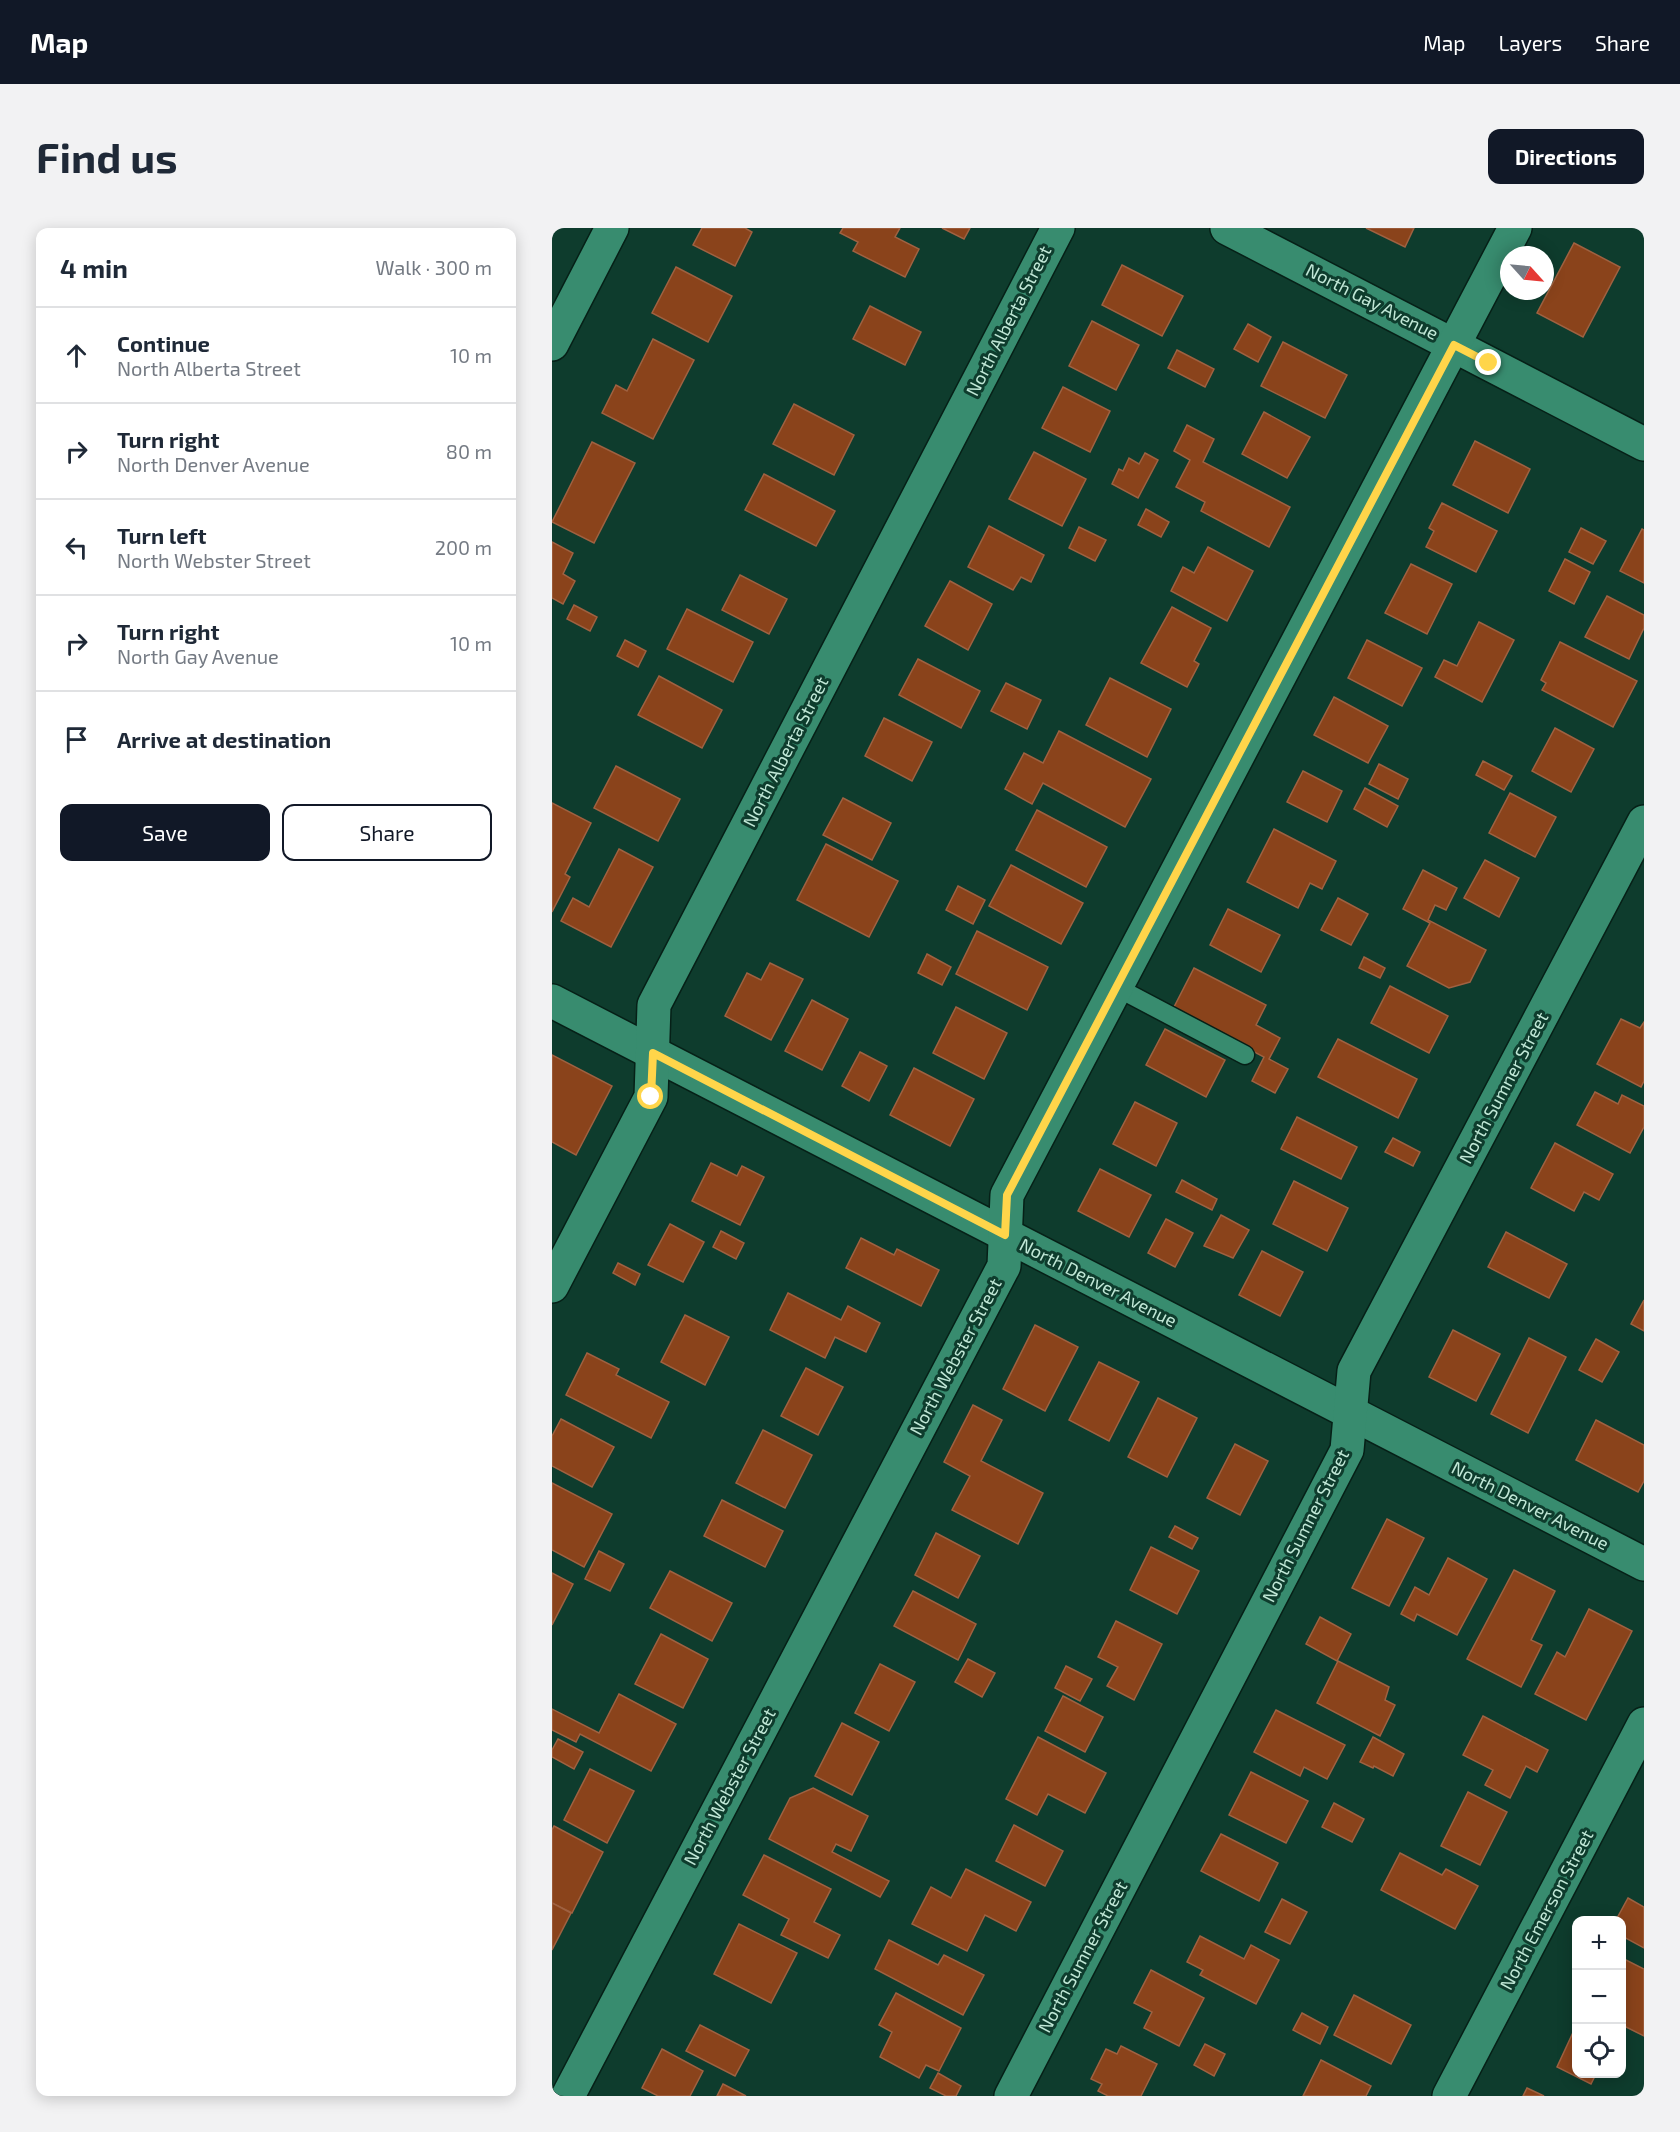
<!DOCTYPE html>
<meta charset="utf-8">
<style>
:root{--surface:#fff;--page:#f2f2f3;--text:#1f2937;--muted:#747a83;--line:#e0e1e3;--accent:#111827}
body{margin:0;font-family:"Exo 2",sans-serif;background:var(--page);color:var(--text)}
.controls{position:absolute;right:18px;bottom:18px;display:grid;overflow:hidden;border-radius:12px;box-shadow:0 3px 15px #0003}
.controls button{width:54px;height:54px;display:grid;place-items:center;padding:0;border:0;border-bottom:2px solid var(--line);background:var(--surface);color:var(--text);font:30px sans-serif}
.compass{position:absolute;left:948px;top:18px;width:54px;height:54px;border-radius:50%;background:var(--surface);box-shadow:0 3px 15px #0003;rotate:117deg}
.stop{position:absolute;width:18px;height:18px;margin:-14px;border:4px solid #ffd54a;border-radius:50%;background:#fff}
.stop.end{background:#ffd54a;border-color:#fff;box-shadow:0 2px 6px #0008}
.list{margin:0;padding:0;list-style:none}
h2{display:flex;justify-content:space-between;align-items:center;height:78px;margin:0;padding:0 24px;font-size:26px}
h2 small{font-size:20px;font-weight:400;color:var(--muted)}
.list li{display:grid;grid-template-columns:39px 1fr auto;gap:18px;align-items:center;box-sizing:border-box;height:96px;padding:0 24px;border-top:2px solid var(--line)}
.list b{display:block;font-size:22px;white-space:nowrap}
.list p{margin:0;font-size:20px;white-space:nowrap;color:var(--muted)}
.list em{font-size:20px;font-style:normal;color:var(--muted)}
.actions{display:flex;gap:12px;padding:18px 24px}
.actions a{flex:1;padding:14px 0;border:2px solid var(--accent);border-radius:12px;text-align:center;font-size:21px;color:var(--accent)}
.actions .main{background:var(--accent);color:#fff}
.icon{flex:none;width:33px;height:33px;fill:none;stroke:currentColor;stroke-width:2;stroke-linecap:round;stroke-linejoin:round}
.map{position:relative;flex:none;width:1092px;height:1868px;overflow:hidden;border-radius:12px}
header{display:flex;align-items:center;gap:36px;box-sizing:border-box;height:84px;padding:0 30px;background:var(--accent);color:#fff}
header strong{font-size:28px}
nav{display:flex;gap:33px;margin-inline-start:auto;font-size:21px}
.intro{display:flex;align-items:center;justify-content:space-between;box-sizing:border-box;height:144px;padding:0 36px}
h1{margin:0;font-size:42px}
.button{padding:15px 27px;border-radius:12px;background:var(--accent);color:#fff;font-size:21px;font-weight:700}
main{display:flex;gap:36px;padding:0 36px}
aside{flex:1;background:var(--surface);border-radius:12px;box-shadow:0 3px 15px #0003}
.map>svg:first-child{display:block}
</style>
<header>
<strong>Map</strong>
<nav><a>Map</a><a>Layers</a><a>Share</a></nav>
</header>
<div class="intro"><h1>Find us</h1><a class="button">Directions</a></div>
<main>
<aside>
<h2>4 min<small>Walk · 300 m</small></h2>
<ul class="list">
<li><svg class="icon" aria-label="ahead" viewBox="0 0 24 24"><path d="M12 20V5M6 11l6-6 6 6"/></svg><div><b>Continue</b><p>North Alberta Street</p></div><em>10 m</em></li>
<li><svg class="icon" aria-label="right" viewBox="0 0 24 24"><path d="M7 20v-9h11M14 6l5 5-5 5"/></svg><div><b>Turn right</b><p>North Denver Avenue</p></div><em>80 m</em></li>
<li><svg class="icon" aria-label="left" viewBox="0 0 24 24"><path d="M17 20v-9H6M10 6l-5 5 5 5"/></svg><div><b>Turn left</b><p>North Webster Street</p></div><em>200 m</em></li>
<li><svg class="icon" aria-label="right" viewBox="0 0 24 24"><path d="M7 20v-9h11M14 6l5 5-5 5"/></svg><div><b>Turn right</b><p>North Gay Avenue</p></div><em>10 m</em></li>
<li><svg class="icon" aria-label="arrive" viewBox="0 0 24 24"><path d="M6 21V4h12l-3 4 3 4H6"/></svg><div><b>Arrive at destination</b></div></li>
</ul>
<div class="actions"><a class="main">Save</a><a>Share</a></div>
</aside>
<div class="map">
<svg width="1092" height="1868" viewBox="0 0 1092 1868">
<rect width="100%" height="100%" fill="#0e3c2d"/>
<!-- building -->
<g fill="#8a431b" stroke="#9f6141" stroke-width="1.5">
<polygon points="150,0 193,0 200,4 183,38 141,17"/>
<polygon points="291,0 348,0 343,9 367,21 353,49 301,23 306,14 288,5"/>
<polygon points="390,0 418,0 412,11"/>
<polygon points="814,0 862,0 853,19"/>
<polygon points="1022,15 1068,39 1031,109 985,85"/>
<polygon points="570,37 631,68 610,108 550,77"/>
<polygon points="124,39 180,68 156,114 100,85"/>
<polygon points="318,78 369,104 353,137 301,111"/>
<polygon points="540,93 587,117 564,162 517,138"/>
<polygon points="696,96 719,109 706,134 682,121"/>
<polygon points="101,111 142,132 101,211 50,185 64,157 75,163"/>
<polygon points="731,114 795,147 773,190 709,158"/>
<polygon points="625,122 662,141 653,159 616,140"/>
<polygon points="511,159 558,183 538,224 490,200"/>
<polygon points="242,176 302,207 282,247 221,216"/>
<polygon points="712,184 758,209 735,250 690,226"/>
<polygon points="635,197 662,211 651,234 738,279 717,319 649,283 653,274 624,259 638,232 622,223"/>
<polygon points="923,213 978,241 956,285 901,257"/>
<polygon points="40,214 83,235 42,315 0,294"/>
<polygon points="482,224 534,251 510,298 457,271"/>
<polygon points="593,225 606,232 586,270 560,256 567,241 571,243 577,230 587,236"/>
<polygon points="212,246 283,283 264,318 193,282"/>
<polygon points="890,275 945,303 924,344 874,319 882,303 877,300"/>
<polygon points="594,281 617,294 609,309 586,297"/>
<polygon points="437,298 492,327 479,354 469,349 461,362 416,339"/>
<polygon points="527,299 554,312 543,333 517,320"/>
<polygon points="1029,300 1054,313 1041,336 1017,324"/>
<polygon points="1090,301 1092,302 1092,355 1068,343"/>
<polygon points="0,314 21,325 11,346 23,353 11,376 0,370"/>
<polygon points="656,319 701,343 675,393 619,363 631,339 642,345"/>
<polygon points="1013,331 1038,344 1022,376 997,363"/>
<polygon points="859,336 900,356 875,406 833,385"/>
<polygon points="188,347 235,371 217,406 170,382"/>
<polygon points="398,353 440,376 416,422 373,398"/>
<polygon points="1055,368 1092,387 1092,400 1077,431 1033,409"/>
<polygon points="22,377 45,389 38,403 15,391"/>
<polygon points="620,379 659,400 642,433 647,436 635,459 589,435"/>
<polygon points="135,381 201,414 181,454 115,421"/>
<polygon points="927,394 962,412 930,474 883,449 892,432 905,438"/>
<polygon points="73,412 94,423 86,439 65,428"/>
<polygon points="815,412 870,440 850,478 796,450"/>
<polygon points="1008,414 1085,453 1061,499 990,462 994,455 989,452"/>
<polygon points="366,431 428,463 409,500 347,467"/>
<polygon points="107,448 170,482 150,520 86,487"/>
<polygon points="558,450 619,481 595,529 534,497"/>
<polygon points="454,455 489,472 475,501 439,483"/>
<polygon points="782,469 836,498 816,535 762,507"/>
<polygon points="332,490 380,514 360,553 313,528"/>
<polygon points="1003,500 1042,521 1019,564 980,543"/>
<polygon points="507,503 599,551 573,599 491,555 480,576 453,561 472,525 491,535"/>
<polygon points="931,533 960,548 952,562 924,547"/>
<polygon points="827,536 856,551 846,571 817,556"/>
<polygon points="64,538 128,571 106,613 42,580"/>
<polygon points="751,543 790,563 775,594 735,574"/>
<polygon points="813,560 846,578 835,599 802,581"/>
<polygon points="958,565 1004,589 983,629 937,605"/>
<polygon points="291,570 339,595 320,632 271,607"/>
<polygon points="0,575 39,595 13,646 18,649 0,684"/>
<polygon points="485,582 555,619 534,659 464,622"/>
<polygon points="722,601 784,633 770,661 758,655 746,680 695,654"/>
<polygon points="274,616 346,653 317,709 245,672"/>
<polygon points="67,621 101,639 59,719 9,693 21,670 37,679"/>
<polygon points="933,632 967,650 947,689 912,670"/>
<polygon points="459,637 531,675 509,716 437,678"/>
<polygon points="871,642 905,660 894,682 883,677 876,692 934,722 918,754 897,760 855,738 878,695 851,681"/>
<polygon points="406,658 433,672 421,696 394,682"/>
<polygon points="786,670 816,686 799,717 769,702"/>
<polygon points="676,681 728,707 709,744 658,717"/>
<polygon points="425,703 496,739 475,782 404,746"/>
<polygon points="375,726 399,739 390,757 366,745"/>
<polygon points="812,729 833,740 828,750 807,740"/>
<polygon points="218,735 251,751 219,812 173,788 195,745 209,752"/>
<polygon points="642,740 714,777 704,797 728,810 717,831 736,841 723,865 700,853 712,829 621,781"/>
<polygon points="838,758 896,788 877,825 819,795"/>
<polygon points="260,772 296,791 270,842 233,823"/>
<polygon points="404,779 455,805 432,851 381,825"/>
<polygon points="1069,791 1088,800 1092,794 1092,853 1089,859 1045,836"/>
<polygon points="613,801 673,832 654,869 594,837"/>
<polygon points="786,811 865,851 846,890 766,849"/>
<polygon points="308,824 335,838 317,873 290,858"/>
<polygon points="0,827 60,858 24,927 0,914"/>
<polygon points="362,840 422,871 398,918 338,887"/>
<polygon points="1043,864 1066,876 1070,867 1092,878 1092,899 1078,925 1025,897"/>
<polygon points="583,874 625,895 604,938 561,916"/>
<polygon points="745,889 805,919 789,951 729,921"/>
<polygon points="841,910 868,924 861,938 833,924"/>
<polygon points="1003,915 1061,946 1047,972 1032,964 1022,983 979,960"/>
<polygon points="159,935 185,948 190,938 212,949 188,997 140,973"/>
<polygon points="548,941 599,967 577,1009 526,983"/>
<polygon points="630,952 665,971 660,982 624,964"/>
<polygon points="742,953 796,980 775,1023 721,996"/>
<polygon points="669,987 697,1002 681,1030 652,1018"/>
<polygon points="614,991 641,1005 623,1039 596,1025"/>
<polygon points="118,996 152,1014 131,1054 96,1037"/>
<polygon points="169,1003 192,1015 184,1031 161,1019"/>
<polygon points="954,1004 1015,1036 997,1070 936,1039"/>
<polygon points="309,1010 342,1027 345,1021 387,1042 369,1078 294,1040"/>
<polygon points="710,1023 751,1044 728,1088 687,1067"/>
<polygon points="66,1035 88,1046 83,1057 61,1045"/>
<polygon points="236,1065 289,1092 296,1078 328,1095 314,1124 283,1109 273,1130 218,1102"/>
<polygon points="1092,1072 1092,1103 1079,1096"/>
<polygon points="133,1087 177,1109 153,1157 109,1134"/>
<polygon points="483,1097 526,1119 493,1183 451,1161"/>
<polygon points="901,1102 948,1126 924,1173 877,1149"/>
<polygon points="977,1110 1014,1129 976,1205 939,1186"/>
<polygon points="1044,1111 1067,1124 1050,1154 1027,1142"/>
<polygon points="35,1125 67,1141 64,1147 117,1174 99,1210 14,1167"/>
<polygon points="547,1134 587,1154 557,1213 517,1192"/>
<polygon points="254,1140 291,1159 266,1207 229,1188"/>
<polygon points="606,1170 645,1190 615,1249 576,1229"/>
<polygon points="421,1177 450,1192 429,1233 491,1265 466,1316 400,1282 418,1248 392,1234"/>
<polygon points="9,1191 62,1219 40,1259 0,1238 0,1208"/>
<polygon points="1044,1192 1092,1217 1092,1253 1086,1264 1024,1232"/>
<polygon points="211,1202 260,1227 233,1280 184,1255"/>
<polygon points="683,1216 716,1233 688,1287 655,1270"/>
<polygon points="0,1255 60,1286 32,1339 0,1322"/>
<polygon points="170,1272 231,1303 213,1339 152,1308"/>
<polygon points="835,1291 872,1310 837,1378 800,1360"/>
<polygon points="623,1298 646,1310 640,1321 617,1309"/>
<polygon points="384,1305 428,1328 406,1370 363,1347"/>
<polygon points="599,1319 647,1343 625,1386 578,1362"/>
<polygon points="47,1323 72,1336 58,1363 33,1351"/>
<polygon points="896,1330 935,1351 905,1407 865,1386 862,1393 849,1386 863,1359 877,1367"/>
<polygon points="962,1342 1003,1363 979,1412 990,1417 969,1459 915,1431"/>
<polygon points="118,1343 180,1375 160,1413 98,1380"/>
<polygon points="0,1345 21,1356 0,1397"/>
<polygon points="361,1363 424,1396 406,1432 342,1398"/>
<polygon points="1037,1381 1080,1403 1034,1492 983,1466 1005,1424 1013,1429"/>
<polygon points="768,1389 799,1406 785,1433 754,1416"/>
<polygon points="564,1393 610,1416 582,1472 555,1458 566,1439 546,1429"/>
<polygon points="109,1406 156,1431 131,1480 83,1456"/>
<polygon points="416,1431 443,1445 430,1469 403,1454"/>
<polygon points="786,1433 837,1459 833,1472 843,1477 828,1508 765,1475"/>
<polygon points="328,1436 363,1454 337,1503 303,1485"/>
<polygon points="514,1438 540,1451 528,1473 503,1460"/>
<polygon points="67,1466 124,1496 99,1543 28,1506 24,1514 0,1502 0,1481 47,1505"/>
<polygon points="511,1468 551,1489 533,1524 493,1503"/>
<polygon points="724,1482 793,1517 775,1551 752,1539 748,1548 702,1524"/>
<polygon points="931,1488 996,1522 985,1544 974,1538 958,1570 933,1557 941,1542 911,1527"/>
<polygon points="290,1495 327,1514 300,1567 263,1548"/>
<polygon points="486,1509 554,1545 533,1585 496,1566 485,1587 454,1571"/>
<polygon points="821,1509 852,1526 841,1548 822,1538 821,1540 808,1534"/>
<polygon points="6,1511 31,1524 22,1541 0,1529 0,1522"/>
<polygon points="38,1541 82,1563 55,1615 12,1592"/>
<polygon points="699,1544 756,1573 734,1615 677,1587"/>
<polygon points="261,1560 316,1588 299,1623 284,1616 280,1624 337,1653 328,1669 217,1611 238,1570"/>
<polygon points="916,1564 955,1584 928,1637 889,1618"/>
<polygon points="782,1575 812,1591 800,1614 770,1599"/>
<polygon points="462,1597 511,1623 493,1658 444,1633"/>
<polygon points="2,1598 51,1624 20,1685 0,1675 0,1602"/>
<polygon points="669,1606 726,1635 707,1673 649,1643"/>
<polygon points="848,1625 890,1647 894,1641 926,1658 903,1701 829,1662"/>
<polygon points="212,1627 279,1661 262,1694 288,1707 276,1730 229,1707 237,1691 191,1667"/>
<polygon points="414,1641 479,1674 464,1703 433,1687 415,1723 360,1696 379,1659 399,1670"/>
<polygon points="1076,1670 1092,1679 1092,1720 1070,1708 1070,1692 1064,1692"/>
<polygon points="730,1671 755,1684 738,1716 713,1704"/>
<polygon points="0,1675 19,1685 0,1722"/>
<polygon points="187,1696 245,1725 219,1775 162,1746"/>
<polygon points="648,1708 692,1731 699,1717 727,1732 704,1776 648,1747 651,1742 635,1734"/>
<polygon points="337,1712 386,1737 392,1727 432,1747 411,1787 323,1741"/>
<polygon points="1070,1730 1092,1741 1092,1808 1070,1797"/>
<polygon points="599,1742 652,1770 627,1818 592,1800 600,1784 582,1775"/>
<polygon points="344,1765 409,1800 387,1843 374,1837 367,1850 328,1829 340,1804 327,1797"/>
<polygon points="802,1767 859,1797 839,1836 782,1807"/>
<polygon points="750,1785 776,1799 768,1816 741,1802"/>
<polygon points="148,1797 197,1822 183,1848 134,1823"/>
<polygon points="1024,1798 1024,1846 1044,1846 1039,1856 1005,1839"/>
<polygon points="653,1816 673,1826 662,1848 642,1837"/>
<polygon points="569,1818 605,1836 589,1868 556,1868 546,1863 550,1856 539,1851 554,1821 565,1826"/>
<polygon points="110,1821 151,1843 138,1868 106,1868 90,1860"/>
<polygon points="769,1832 819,1858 814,1868 751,1868"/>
<polygon points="386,1845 409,1858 404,1868 394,1868 378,1860"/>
<polygon points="171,1856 194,1868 165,1868"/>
<polygon points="975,1860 992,1868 971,1868"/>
</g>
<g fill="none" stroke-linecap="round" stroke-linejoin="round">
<!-- service casing -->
<g stroke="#062017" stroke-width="21">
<polyline id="service" points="564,759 693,827"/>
</g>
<!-- minor casing -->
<g stroke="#062017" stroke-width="36">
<g id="minor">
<polyline points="675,0 1092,216"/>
<polyline points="0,116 60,0"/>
<polyline points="0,773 1092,1336"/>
<polyline points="0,1058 99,869 102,777 506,0"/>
<polyline points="16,1868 452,1038 455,967 963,0"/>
<polyline points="459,1868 795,1222 802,1143 1092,594"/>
<polyline points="897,1868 1092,1496"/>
</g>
</g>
<!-- service -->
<use href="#service" stroke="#388c6f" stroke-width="18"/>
<!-- minor -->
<use href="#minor" stroke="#388c6f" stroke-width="33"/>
</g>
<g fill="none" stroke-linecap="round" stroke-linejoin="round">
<!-- route -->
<polyline stroke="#ffd54a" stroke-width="8" points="99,869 101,825 453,1007 455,967 902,117 937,135"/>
</g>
<g text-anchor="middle" stroke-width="6" stroke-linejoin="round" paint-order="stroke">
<!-- street labels -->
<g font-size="18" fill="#c1e8d7" stroke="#0e3c2d">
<text transform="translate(820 74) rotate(27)" y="6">North Gay Avenue</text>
<text transform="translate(457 93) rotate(-63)" y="6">North Alberta Street</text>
<text transform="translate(234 524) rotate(-63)" y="6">North Alberta Street</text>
<text transform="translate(952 860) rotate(-62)" y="6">North Sumner Street</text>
<text transform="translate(546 1055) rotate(27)" y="6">North Denver Avenue</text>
<text transform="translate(404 1129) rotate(-62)" y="6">North Webster Street</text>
<text transform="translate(978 1278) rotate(27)" y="6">North Denver Avenue</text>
<text transform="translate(754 1298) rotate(-63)" y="6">North Sumner Street</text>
<text transform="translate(178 1559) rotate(-62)" y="6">North Webster Street</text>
<text transform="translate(995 1682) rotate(-62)" y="6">North Emerson Street</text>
<text transform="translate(531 1729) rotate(-62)" y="6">North Sumner Street</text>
</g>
</g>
</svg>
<div class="controls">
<button>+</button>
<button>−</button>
<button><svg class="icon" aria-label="locate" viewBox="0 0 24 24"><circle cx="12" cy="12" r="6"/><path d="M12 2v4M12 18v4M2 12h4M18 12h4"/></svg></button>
</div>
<svg class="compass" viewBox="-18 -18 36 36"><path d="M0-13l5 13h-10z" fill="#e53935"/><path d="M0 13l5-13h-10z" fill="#747a83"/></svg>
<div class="stop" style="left:99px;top:869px"></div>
<div class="stop end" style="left:937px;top:135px"></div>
</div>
</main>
